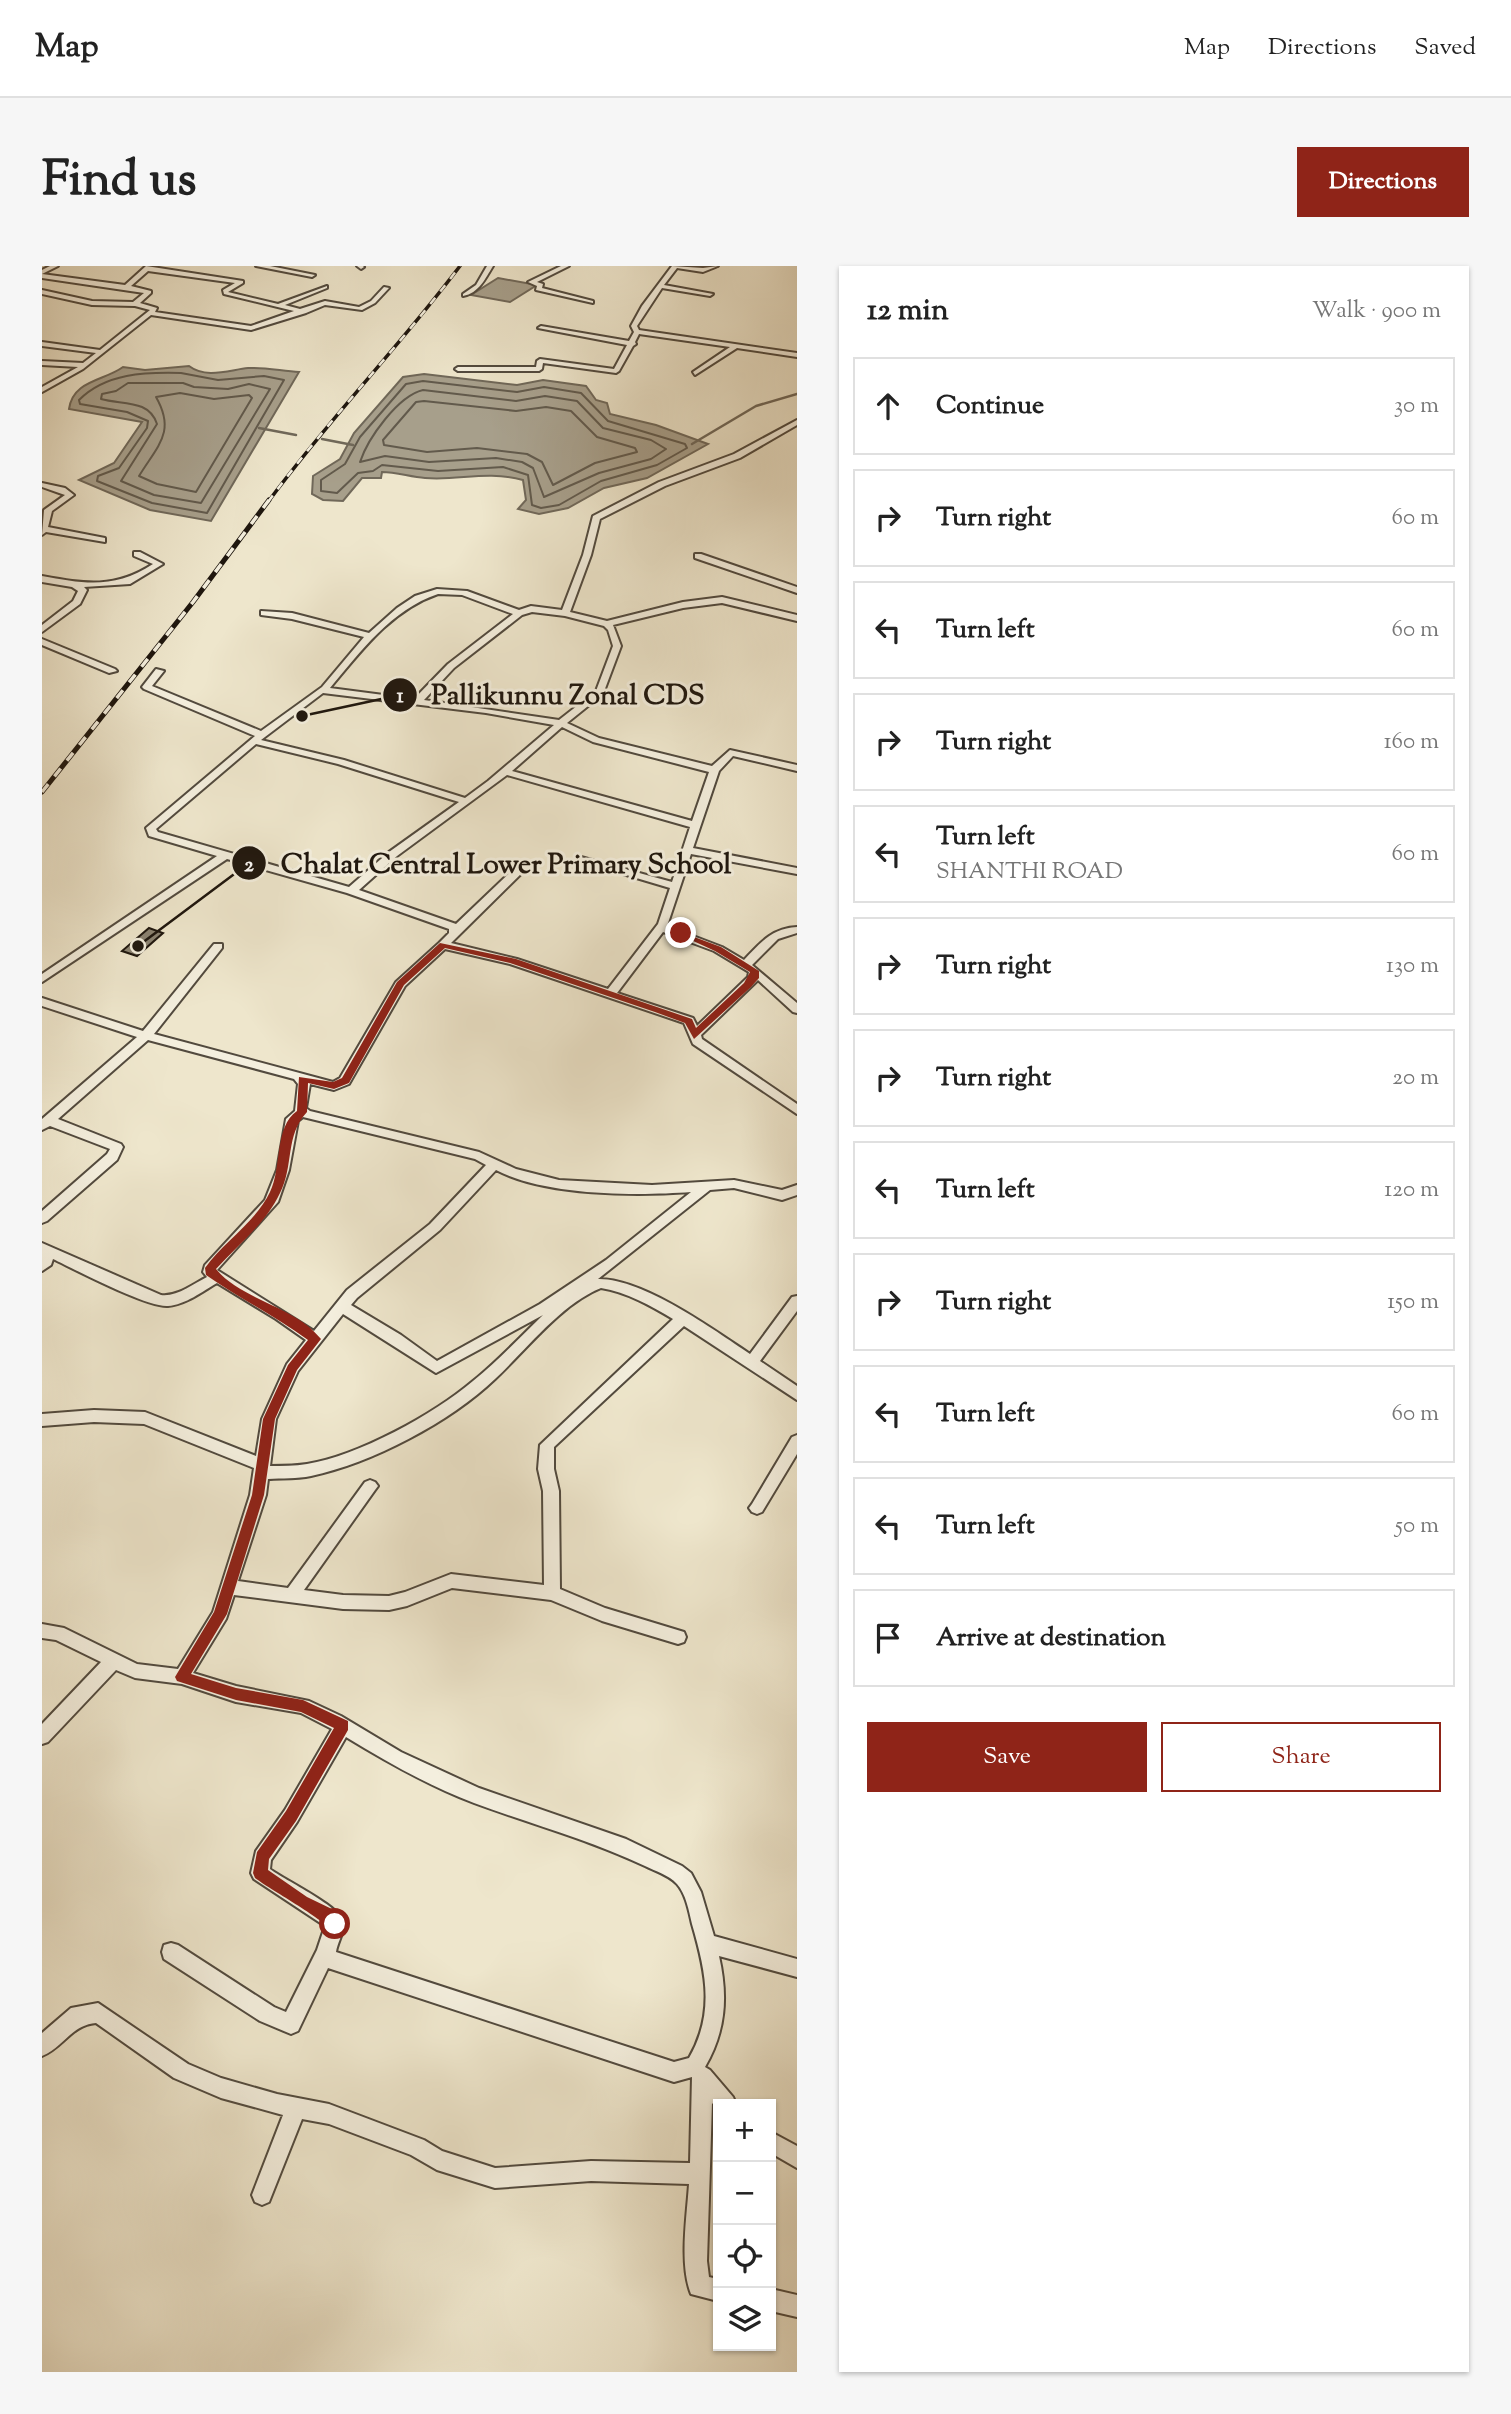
<!DOCTYPE html>
<meta charset="utf-8">
<style>
:root{--surface:#fff;--page:#f6f6f6;--text:#222;--muted:#767676;--line:#e0e0e0;--accent:#8f2418}
body{margin:0;font-family:"Sorts Mill Goudy",serif;background:var(--page);color:var(--text)}
.controls{position:absolute;right:21px;bottom:21px;display:grid;overflow:hidden;border-radius:0px;box-shadow:0 2px 5px #0004}
.controls button{width:63px;height:63px;display:grid;place-items:center;padding:0;border:0;border-bottom:2px solid var(--line);background:var(--surface);color:var(--text);font:35px sans-serif}
.stop{position:absolute;width:21px;height:21px;margin:-16px;border:5px solid #8f2418;border-radius:50%;background:#fff}
.stop.end{background:#8f2418;border-color:#fff;box-shadow:0 2px 7px #0008}
.list{margin:0;padding:0;list-style:none}
h2{display:flex;justify-content:space-between;align-items:center;height:91px;margin:0;padding:0 28px;font-size:30px}
h2 small{font-size:23px;font-weight:400;color:var(--muted)}
.list li{display:grid;grid-template-columns:46px 1fr auto;gap:21px;align-items:center;box-sizing:border-box;height:98px;margin:0 14px 14px;padding:0 14px;border:2px solid var(--line);border-radius:0px}
.list b{display:block;font-size:26px;white-space:nowrap}
.list p{margin:0;font-size:23px;white-space:nowrap;color:var(--muted)}
.list em{font-size:23px;font-style:normal;color:var(--muted)}
.actions{display:flex;gap:14px;padding:21px 28px}
.actions a{flex:1;padding:16px 0;border:2px solid var(--accent);border-radius:0px;text-align:center;font-size:24px;color:var(--accent)}
.actions .main{background:var(--accent);color:#fff}
.icon{flex:none;width:38px;height:38px;fill:none;stroke:currentColor;stroke-width:2;stroke-linecap:round;stroke-linejoin:round}
.map{position:relative;flex:none;width:755px;height:2106px;overflow:hidden;border-radius:0px}
header{display:flex;align-items:center;gap:42px;box-sizing:border-box;height:98px;padding:0 35px;background:var(--surface);border-bottom:2px solid var(--line)}
header strong{font-size:33px}
nav{display:flex;gap:38px;margin-inline-start:auto;font-size:24px}
.intro{display:flex;align-items:center;justify-content:space-between;box-sizing:border-box;height:168px;padding:0 42px}
h1{margin:0;font-size:49px}
.button{padding:18px 32px;border-radius:0px;background:var(--accent);color:#fff;font-size:24px;font-weight:700}
main{display:flex;gap:42px;padding:0 42px}
aside{flex:1;background:var(--surface);border-radius:0px;box-shadow:0 2px 5px #0004}
.map>svg:first-child{display:block}
</style>
<header>
<strong>Map</strong>
<nav><a>Map</a><a>Directions</a><a>Saved</a></nav>
</header>
<div class="intro"><h1>Find us</h1><a class="button">Directions</a></div>
<main>
<div class="map">
<svg width="755" height="2106" viewBox="0 0 755 2106">
<rect width="100%" height="100%" fill="#eee6cc"/>
<filter id="stains"><feTurbulence type="fractalNoise" baseFrequency=".00286" numOctaves="4"/><feColorMatrix values="0 0 0 0 .2 0 0 0 0 .09 0 0 0 0 .02 0 0 0 .5 -.17"/></filter>
<radialGradient id="worn" r=".72"><stop offset=".6" stop-color="#630" stop-opacity="0"/><stop offset="1" stop-color="#630" stop-opacity=".3"/></radialGradient>
<!-- water -->
<g fill="#a79f8b" stroke="#706859" stroke-width="2">
<polygon points="456,12 495,19 468,36 429,29"/>
<path d="M147,100C164,113 187,104 206,102C222,101 240,105 257,106L169,255L108,244L37,214L72,197L100,156L27,143C31,114 62,115 81,101L103,104Z"/>
<path d="M382,108L475,119L501,114L544,120L554,134L565,137L568,148L614,159L666,178L605,212L562,222L526,242L497,248L476,243L484,234L481,214C443,204 418,215 383,212C368,211 355,206 340,206L339,212H320L301,235L281,234L270,228L271,210L298,193L312,167L361,111Z"/>
</g>
<g fill="none" stroke-linecap="round" stroke-linejoin="round">
<!-- shore -->
<g stroke="#625a4c" stroke-width="2">
<path d="M139,107L176,114L222,110L242,114L165,247L110,237L55,215L56,210L77,202L105,162L106,155L85,146L38,138L37,134C64,107 103,106 139,107Z"/>
<polygon points="381,115 475,126 502,121 539,127 566,155 643,178 645,182 615,199 559,215 517,239 499,242 490,239 486,209 461,201 396,205 340,199 331,205 316,207 295,227 279,225 279,214 303,198 318,171 364,118"/>
<path d="M86,117H141L152,121L186,123L207,118L228,123L159,237L112,229L79,215L115,158C107,133 80,139 59,133L60,128L74,125Z"/>
<path d="M381,124L474,135L503,130L535,135L561,162L609,174L624,183L609,193L557,207L502,231L491,202L480,196L454,192L387,196L343,190L318,196C326,172 356,130 381,124Z"/>
<path d="M138,127L172,133L207,129L210,132L154,226L115,218L97,210C116,179 134,166 114,131Z"/>
<polygon points="382,135 474,145 504,141 529,145 555,171 593,182 595,186 553,197 511,219 500,196 485,188 435,182 385,186 342,179 341,174 374,136"/>
</g>
<!-- stream -->
<g stroke="#706859" stroke-width="2.5">
<polyline points="217,162 254,169"/>
<polyline points="280,173 311,179"/>
<polyline points="650,178 714,140 755,128"/>
</g>
</g>
<!-- building -->
<polygon fill="#8a8271" stroke="#1e160e" stroke-width="2" points="107,662 121,667 95,690 80,685"/>
<g fill="none" stroke-linecap="round" stroke-linejoin="round">
<!-- street casing -->
<g stroke="#524a3e" stroke-width="4">
<g id="street">
<polygon points="8,0 16,0 0,8 0,4"/>
<path d="M104,0L201,15V17L186,26L236,38L285,20V22L243,39L258,43L283,35L317,41L329,35L342,21L347,22L333,37L320,44L283,39L264,47L209,64L109,49L41,103L0,126V121L36,101L0,99V95L41,97L54,87L0,80V76L58,84L108,44L93,40L50,39L0,28V24L50,35L91,36L102,27L0,12V8L83,19ZM106,5L193,17L181,24L182,28L252,45L209,60L113,46L115,42L98,37L109,27V25L89,20Z"/>
<polygon points="214,0 228,0 273,9 270,11"/>
<polygon points="315,0 321,0 322,1 319,3"/>
<path d="M445,0H451C443,13 437,27 421,30V28L434,19Z"/>
<polygon points="519,0 527,0 495,16 501,18 500,22 551,35 551,37 494,24 495,20 486,16"/>
<polygon points="630,0 661,2 676,0 661,6 635,2 622,19 671,28 668,30 620,22 595,60 597,64 755,87 755,91 695,82 653,109 651,106 688,81 597,68 593,76 594,78 591,80 577,105 574,107 501,97 500,103 497,105 416,105 413,103 416,101 494,101 495,95 498,93 572,103 585,79 496,62 499,60 587,75 592,66 589,60 600,40"/>
<path d="M755,154V159L698,192L623,220L558,253L549,289L528,346L565,355L641,336L680,331L755,349V355L680,337L641,342L571,359L579,380L561,428L525,457L557,472L670,500L688,484L755,499V505L691,490L677,505L651,582L755,602V608L649,588L625,660L680,681L702,694C718,677 730,662 755,661V667L736,673L710,699L755,737V747L751,746L716,714L659,769L660,773L755,838V848L651,778L642,757L468,698L403,683L363,720L307,818L292,824L268,818L264,842L268,845L437,886L474,903L517,914L610,919L692,914L740,924L755,919V929L740,934L692,922L668,924L556,1013C600,1012 671,1063 708,1088L750,1031L755,1030V1045L718,1095L755,1120V1134L642,1060L512,1181V1203L517,1225L518,1323L563,1342L642,1366L644,1371L642,1376L636,1378L560,1355L509,1334L410,1322L365,1340L347,1344L301,1343L192,1329L184,1353L151,1407L194,1420L267,1435L299,1450L359,1486L437,1522L584,1573L640,1600L649,1607L659,1626L672,1670L755,1693V1711L677,1690C686,1730 684,1765 663,1801L668,1804L691,1831L694,1838H676V1844L670,1837L665,1995L667,2011L676,2013V2035L649,2028C637,1998 645,1950 647,1918L549,1915L453,1922L395,1904L369,1889L287,1858L260,1853L227,1936L220,1939L213,1936L210,1929L241,1849L179,1832L132,1812L54,1757C29,1759 22,1781 0,1790V1767L29,1742L56,1737L146,1798L179,1812L235,1828L287,1838L382,1874L400,1885L453,1902L549,1895L648,1897L650,1811L632,1816L286,1702L256,1765L249,1768L218,1755L122,1693L120,1686L122,1679L129,1677L136,1679L232,1741L244,1746L275,1684L283,1660L212,1613L209,1607L214,1585L243,1544L290,1463L259,1447L194,1436L140,1418L93,1412L74,1404L6,1476L0,1478V1458L59,1396L14,1374L0,1372V1358L22,1362L95,1398L136,1403L171,1346L208,1229L212,1202L102,1158L52,1156L0,1160V1148L52,1144L103,1146L214,1190L220,1153L245,1098L264,1074L234,1053L175,1017C161,1025 143,1039 126,1040C106,1042 32,1003 11,993L9,999L0,1005V977L119,1029C135,1031 151,1018 165,1011L161,1006L163,999L223,934L235,904L244,853L253,845L256,818L252,813L106,774L16,853L79,878L81,881L75,894L5,955L0,957V945L65,888L68,883L8,860L0,864V853L95,771L0,740V732L101,765L172,678H180V682L112,768L291,816L298,812L354,716L397,677L407,667V663L305,627L185,593L0,716V708L175,590L107,570L104,562L213,470L102,423L100,421L114,403L122,405L110,420L219,465L280,421L322,371L250,353L219,349V345L250,347L327,367L355,342L373,330L395,323L425,325L477,344L489,340L520,344L541,289L551,250L617,216L692,188ZM396,328L420,329L471,348L406,398L372,433L288,422C319,385 349,344 396,328ZM490,346L523,350L562,360L566,364L571,380L554,425L517,454L382,434L412,402L480,349ZM281,427L444,447L512,459L446,515L423,532L302,494L219,474ZM520,461L551,476L667,506L650,555L470,505ZM214,478L296,498L417,536L347,586L307,621L116,566L114,563ZM465,509L648,561L630,616L539,591L534,594L628,622L616,658L566,723L475,693L409,677L487,600V596H479L414,658L317,624L355,590ZM621,666L672,685L707,706L706,711L655,760L651,752L575,727ZM261,851L433,893L444,899L388,958L305,1024L272,1065L175,1004L236,936L247,904L256,855ZM454,904C504,930 594,930 649,926L564,994L498,1038L395,1095L359,1069L309,1039L315,1032L398,964ZM559,1022C585,1026 609,1040 631,1053L498,1179L496,1203L501,1225L502,1319L409,1308L363,1326L347,1330L301,1329L262,1324L333,1224L336,1220L333,1216L328,1214L323,1216L246,1322L196,1315L224,1229L226,1213C240,1212 255,1213 269,1210C330,1197 408,1156 453,1113C484,1084 519,1038 559,1022ZM301,1048L394,1107L501,1049C478,1071 456,1095 431,1115C392,1148 316,1190 265,1198C253,1200 240,1200 228,1200L234,1153L256,1105ZM304,1471C345,1496 387,1520 432,1537C489,1558 548,1574 603,1600C613,1605 627,1609 635,1618C644,1628 647,1645 650,1658C664,1706 673,1747 647,1792L632,1796L294,1686C295,1678 301,1668 302,1659C303,1642 242,1614 228,1603L229,1594L255,1556Z"/>
<polygon points="0,217 23,222 32,229 10,245 6,261 63,272 63,276 4,266 0,269 2,244 23,229 0,221"/>
<path d="M92,286H98L121,298L88,318L42,321L45,324L38,338L0,366V359L31,335L36,325L30,321L0,316V310C43,318 73,323 111,298L92,290Z"/>
<polygon points="653,288 659,288 755,321 755,327 653,292"/>
<polygon points="0,373 73,403 75,405 67,407 0,379"/>
<polygon points="755,1169 755,1188 720,1246 715,1248 710,1246 707,1242 710,1238 750,1171"/>
<polygon points="729,1866 755,1880 755,1902 729,1887"/>
<polygon points="729,2023 755,2029 755,2051 729,2045"/>
</g>
</g>
<!-- street -->
<use href="#street" fill="#f4efde" fill-rule="evenodd"/>
<!-- rail-far1 casing -->
<g stroke="#1e160e" stroke-width="3.5">
<path id="rail-far1" d="M226,236C286,154 357,81 418,0"/>
</g>
<!-- rail casing -->
<g stroke="#1e160e" stroke-width="5">
<polyline id="rail" points="0,526 151,336 227,234"/>
</g>
<!-- rail-far1 -->
<use href="#rail-far1" stroke="#f4efde" stroke-width="2.5" stroke-dasharray="8" stroke-linecap="butt"/>
<!-- rail -->
<use href="#rail" stroke="#f4efde" stroke-width="3.5" stroke-dasharray="10" stroke-linecap="butt"/>
</g>
<!-- route -->
<path fill="#8f2418" d="M636,665L679,681L717,705V712L709,721L652,773L643,757L613,746L468,697L403,682L362,719L307,817L292,823L266,817L265,846C243,869 252,900 238,927C224,957 196,979 174,1003C199,1034 253,1040 279,1073L255,1104L233,1153L222,1229L185,1348L149,1408L194,1422L261,1434L306,1455V1464L254,1555L227,1593L226,1604L265,1631L294,1645L300,1658L293,1666L287,1663C283,1654 226,1622 213,1612L211,1607L215,1586L244,1545L292,1462L259,1446L194,1434L135,1415L133,1411L172,1346L210,1229L221,1153L246,1099L266,1074C233,1050 197,1032 164,1009L163,1002C182,975 213,957 228,926C240,902 232,861 255,845L257,811L291,816L300,812L355,716L398,677L474,693L650,753L654,762L702,717L708,706L673,685L636,668Z"/>
<!-- callouts -->
<path fill="none" stroke="#1e160e" stroke-width="2.5" d="M260 450L358 429M96 680L207 597"/>
<g fill="#1e160e" stroke="#f4efde" stroke-width="2.5">
<circle cx="260" cy="450" r="7"/>
<circle cx="96" cy="680" r="7"/>
<circle cx="358" cy="429" r="18"/>
<circle cx="207" cy="597" r="18"/>
</g>
<g font-size="21" text-anchor="middle" font-weight="bold" fill="#fff">
<text x="358" y="436">1</text>
<text x="207" y="605">2</text>
</g>
<g font-size="28" text-anchor="middle" font-weight="bold" fill="#1e160e" stroke="#f4efde" stroke-width="6" stroke-linejoin="round" paint-order="stroke">
<text x="526" y="438">Pallikunnu Zonal CDS</text>
<text x="464" y="607">Chalat Central Lower Primary School</text>
</g>
<rect width="100%" height="100%" filter="url(#stains)"/>
<rect width="100%" height="100%" fill="url(#worn)"/>
</svg>
<div class="controls">
<button>+</button>
<button>−</button>
<button><svg class="icon" aria-label="locate" viewBox="0 0 24 24"><circle cx="12" cy="12" r="6"/><path d="M12 2v4M12 18v4M2 12h4M18 12h4"/></svg></button>
<button><svg class="icon" aria-label="layers" viewBox="0 0 24 24"><path d="M12 4l9 5-9 5-9-5zM3 14l9 5 9-5"/></svg></button>
</div>
<div class="stop" style="left:293px;top:1658px"></div>
<div class="stop end" style="left:639px;top:667px"></div>
</div>
<aside>
<h2>12 min<small>Walk · 900 m</small></h2>
<ul class="list">
<li><svg class="icon" aria-label="ahead" viewBox="0 0 24 24"><path d="M12 20V5M6 11l6-6 6 6"/></svg><div><b>Continue</b></div><em>30 m</em></li>
<li><svg class="icon" aria-label="right" viewBox="0 0 24 24"><path d="M7 20v-9h11M14 6l5 5-5 5"/></svg><div><b>Turn right</b></div><em>60 m</em></li>
<li><svg class="icon" aria-label="left" viewBox="0 0 24 24"><path d="M17 20v-9H6M10 6l-5 5 5 5"/></svg><div><b>Turn left</b></div><em>60 m</em></li>
<li><svg class="icon" aria-label="right" viewBox="0 0 24 24"><path d="M7 20v-9h11M14 6l5 5-5 5"/></svg><div><b>Turn right</b></div><em>160 m</em></li>
<li><svg class="icon" aria-label="left" viewBox="0 0 24 24"><path d="M17 20v-9H6M10 6l-5 5 5 5"/></svg><div><b>Turn left</b><p>SHANTHI ROAD</p></div><em>60 m</em></li>
<li><svg class="icon" aria-label="right" viewBox="0 0 24 24"><path d="M7 20v-9h11M14 6l5 5-5 5"/></svg><div><b>Turn right</b></div><em>130 m</em></li>
<li><svg class="icon" aria-label="right" viewBox="0 0 24 24"><path d="M7 20v-9h11M14 6l5 5-5 5"/></svg><div><b>Turn right</b></div><em>20 m</em></li>
<li><svg class="icon" aria-label="left" viewBox="0 0 24 24"><path d="M17 20v-9H6M10 6l-5 5 5 5"/></svg><div><b>Turn left</b></div><em>120 m</em></li>
<li><svg class="icon" aria-label="right" viewBox="0 0 24 24"><path d="M7 20v-9h11M14 6l5 5-5 5"/></svg><div><b>Turn right</b></div><em>150 m</em></li>
<li><svg class="icon" aria-label="left" viewBox="0 0 24 24"><path d="M17 20v-9H6M10 6l-5 5 5 5"/></svg><div><b>Turn left</b></div><em>60 m</em></li>
<li><svg class="icon" aria-label="left" viewBox="0 0 24 24"><path d="M17 20v-9H6M10 6l-5 5 5 5"/></svg><div><b>Turn left</b></div><em>50 m</em></li>
<li><svg class="icon" aria-label="arrive" viewBox="0 0 24 24"><path d="M6 21V4h12l-3 4 3 4H6"/></svg><div><b>Arrive at destination</b></div></li>
</ul>
<div class="actions"><a class="main">Save</a><a>Share</a></div>
</aside>
</main>
